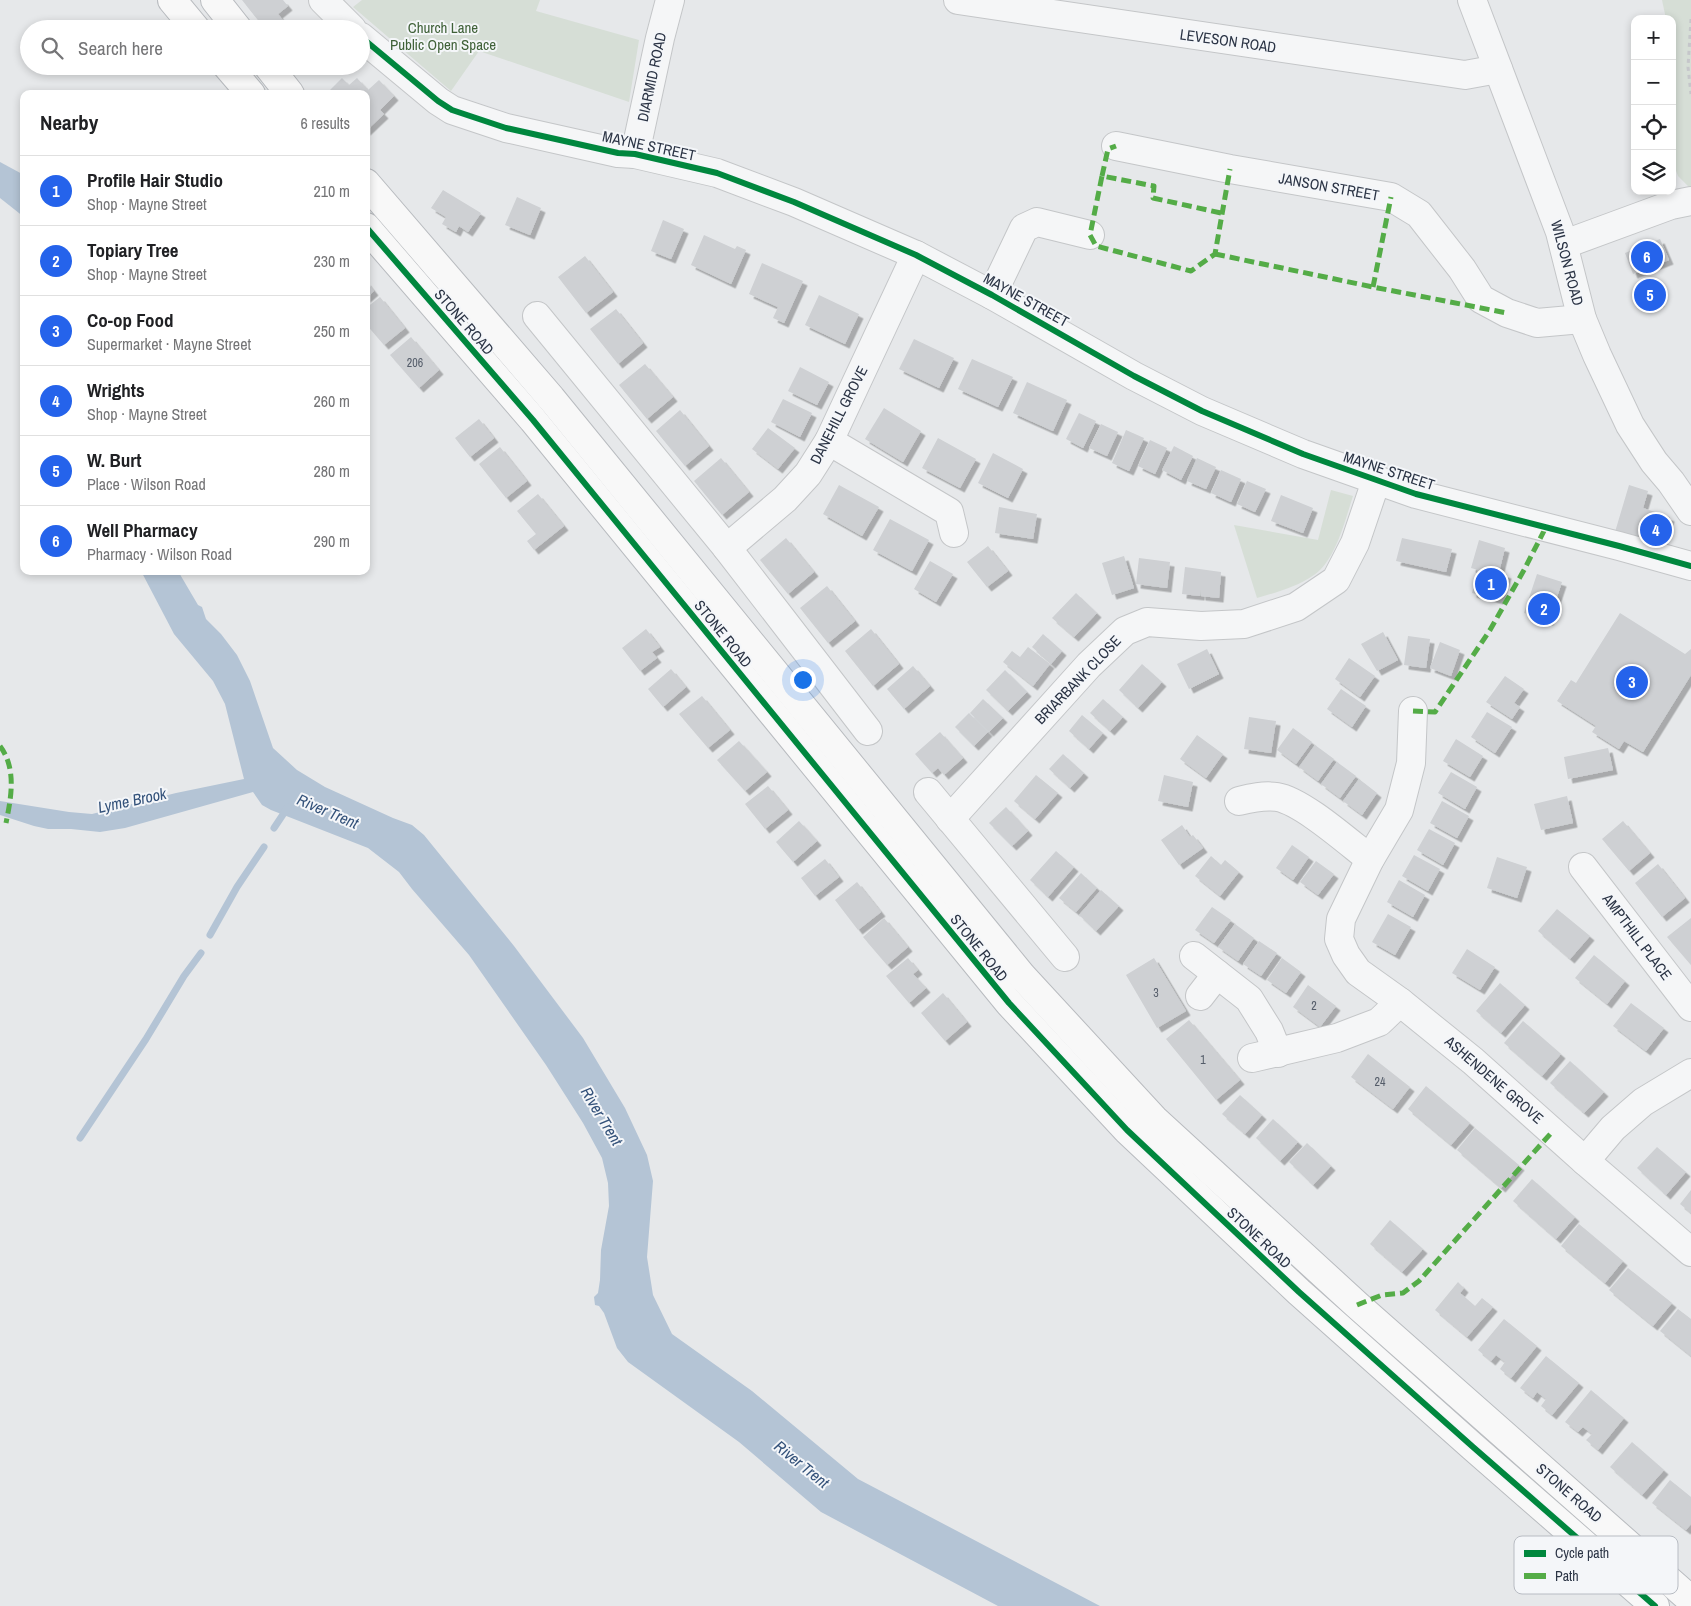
<!DOCTYPE html>
<meta charset="utf-8">
<style>
:root{--surface:#fff;--page:#f2f2f2;--text:#202124;--muted:#757577;--line:#e0e0e0;--accent:#2563eb}
body{margin:0;font-family:"Archivo Narrow",sans-serif;background:var(--page);color:var(--text)}
.controls{position:absolute;right:15px;top:15px;display:grid;overflow:hidden;border-radius:10px;box-shadow:0 2px 8px #0003}
.controls button{width:45px;height:45px;display:grid;place-items:center;padding:0;border:0;border-bottom:1px solid var(--line);background:var(--surface);color:var(--text);font:25px sans-serif}
.you{position:absolute;left:802px;top:679px;width:18px;height:18px;margin:-12px;border:4px solid #fff;border-radius:50%;background:#1a73e8;box-shadow:0 0 0 8px #1a73e833}
.badge{display:grid;place-items:center;width:32px;height:32px;border-radius:50%;background:var(--accent);color:#fff;font-size:16px;font-weight:700}
.pin{position:absolute;translate:-50% -50%;border:2px solid #fff;box-shadow:0 1px 5px #0006}
.list{margin:0;padding:0;list-style:none}
h2{display:flex;justify-content:space-between;align-items:center;height:65px;margin:0;padding:0 20px;font-size:21px}
h2 small{font-size:16px;font-weight:400;color:var(--muted)}
.list li{display:grid;grid-template-columns:32px 1fr auto;gap:15px;align-items:center;box-sizing:border-box;height:70px;padding:0 20px;border-top:1px solid var(--line)}
.list b{display:block;font-size:19px;white-space:nowrap}
.list p{margin:0;font-size:16px;white-space:nowrap;color:var(--muted)}
.list em{font-size:16px;font-style:normal;color:var(--muted)}
.icon{flex:none;width:28px;height:28px;fill:none;stroke:currentColor;stroke-width:2;stroke-linecap:round;stroke-linejoin:round}
.map{position:relative;flex:none;width:1691px;height:1606px;overflow:hidden}
.search{position:absolute;background:var(--surface);box-shadow:0 2px 8px #0003;left:20px;top:20px;width:350px;height:55px;display:flex;align-items:center;gap:12px;box-sizing:border-box;padding:0 18px;border-radius:28px;color:var(--muted);font-size:19px}
.panel{position:absolute;background:var(--surface);box-shadow:0 2px 8px #0003;left:20px;top:90px;width:350px;height:485px;border-radius:10px}
.map>svg:first-child{display:block}
</style>
<div class="map">
<svg width="1691" height="1606" viewBox="0 0 1691 1606">
<defs>
<filter id="shadow"><feDropShadow dx="4.5" dy="4.5" stdDeviation="0" flood-color="#0004"/></filter>
</defs>
<rect width="100%" height="100%" fill="#e6e8ea"/>
<!-- green -->
<g fill="#d6ded6">
<polygon points="362,0 540,0 536,11 639,40 629,102 479,51 451,91 353,7"/>
<polygon points="1662,0 1691,0 1691,189 1678,176 1672,160 1672,19 1666,19"/>
<path d="M1331,490L1353,496C1345,520 1336,560 1314,575C1297,587 1277,592 1257,598L1234,525L1318,540Z"/>
</g>
<!-- water -->
<g fill="#b4c4d5">
<polygon points="0,162 24,175 24,217 0,198"/>
<polygon points="141,571 178,571 198,605 202,607 206,619 221,634 237,655 250,681 273,748 297,770 325,787 393,818 412,825 424,835 514,946 583,1038 625,1108 647,1155 653,1181 647,1257 653,1295 672,1334 752,1391 858,1479 1100,1606 998,1606 821,1512 739,1442 628,1362 617,1348 604,1313 599,1306 595,1305 594,1297 598,1293 600,1280 601,1250 609,1206 608,1183 602,1158 583,1123 546,1065 469,955 412,889 399,872 368,848 271,810 262,805 253,792 125,828 100,832 71,829 48,829 34,826 0,815 0,801 69,812 92,814 176,793 244,779 225,704 213,681 174,634"/>
</g>
<g fill="none" stroke-linecap="round" stroke-linejoin="round">
<!-- stream -->
<g stroke="#b4c4d5" stroke-width="7">
<polyline points="274,828 288,807"/>
<polyline points="210,935 237,887 264,847"/>
<polyline points="80,1138 146,1039 184,976 201,953"/>
</g>
</g>
<!-- building -->
<g fill="#ced0d3" filter="url(#shadow)">
<polygon points="242,0 283,0 288,6 278,14 290,29 265,29"/>
<polygon points="342,78 349,85 357,78 368,90 379,80 394,96 380,110 384,114 366,131 366,94 326,94"/>
<polygon points="443,190 481,213 468,232 459,226 456,232 442,224 446,217 431,208"/>
<polygon points="517,197 541,208 530,235 505,225"/>
<polygon points="663,220 684,229 671,259 651,251"/>
<polygon points="704,235 735,249 737,246 746,250 731,284 691,265"/>
<polygon points="1660,239 1669,260 1633,274 1625,253"/>
<polygon points="585,256 613,292 586,313 558,277"/>
<polygon points="762,263 803,281 784,323 773,318 778,307 749,294"/>
<polygon points="366,281 374,291 366,298"/>
<polygon points="1652,283 1660,302 1648,307 1640,288"/>
<polygon points="819,295 859,314 845,344 805,325"/>
<polygon points="380,297 405,328 384,345 366,324 366,308"/>
<polygon points="616,309 643,343 618,364 590,329"/>
<polygon points="411,337 439,370 419,388 390,355"/>
<polygon points="914,339 954,358 939,388 899,369"/>
<polygon points="972,359 1013,377 998,407 958,389"/>
<polygon points="645,364 673,397 647,419 619,385"/>
<polygon points="800,367 829,382 817,405 788,391"/>
<polygon points="1027,382 1067,400 1053,431 1013,413"/>
<polygon points="783,399 812,413 800,437 771,422"/>
<polygon points="884,408 921,431 903,462 865,439"/>
<polygon points="680,410 709,446 685,466 656,431"/>
<polygon points="1079,413 1096,421 1083,448 1066,439"/>
<polygon points="479,419 494,438 470,457 455,438"/>
<polygon points="1101,424 1118,432 1107,456 1089,448"/>
<polygon points="768,428 795,448 778,469 752,449"/>
<polygon points="1126,430 1144,438 1129,471 1112,463"/>
<polygon points="938,438 976,459 960,488 922,468"/>
<polygon points="1150,440 1167,448 1155,474 1138,466"/>
<polygon points="1174,446 1193,456 1181,480 1162,470"/>
<polygon points="500,447 527,481 506,498 479,464"/>
<polygon points="993,453 1023,469 1008,498 978,483"/>
<polygon points="721,458 749,492 722,515 694,481"/>
<polygon points="1197,458 1216,467 1206,489 1187,481"/>
<polygon points="1221,470 1241,479 1231,502 1211,493"/>
<polygon points="1247,481 1266,489 1255,512 1237,504"/>
<polygon points="839,485 879,507 862,536 823,514"/>
<polygon points="1629,485 1648,491 1643,508 1670,517 1661,546 1615,532"/>
<polygon points="538,494 564,526 534,550 527,541 536,534 517,511"/>
<polygon points="1281,495 1313,508 1303,533 1271,521"/>
<polygon points="999,507 1037,514 1033,539 995,533"/>
<polygon points="890,519 929,540 912,571 873,550"/>
<polygon points="786,538 814,572 788,594 760,560"/>
<polygon points="1402,538 1452,549 1446,572 1396,561"/>
<polygon points="1479,540 1505,548 1499,572 1507,574 1499,600 1472,593 1478,570 1471,568"/>
<polygon points="988,546 1008,571 987,587 967,562"/>
<polygon points="1124,556 1134,588 1112,595 1102,563"/>
<polygon points="1139,558 1170,562 1167,588 1136,584"/>
<polygon points="930,561 953,574 936,602 914,589"/>
<polygon points="1185,567 1221,572 1219,598 1201,596 1201,590 1200,596 1182,594"/>
<polygon points="1537,574 1562,582 1549,621 1524,613"/>
<polygon points="827,586 855,621 828,643 800,608"/>
<polygon points="1076,593 1097,613 1074,637 1052,618"/>
<polygon points="1620,613 1685,654 1691,649 1691,675 1643,752 1624,741 1619,749 1592,732 1596,726 1557,701 1571,680 1576,683"/>
<polygon points="646,629 660,647 652,652 657,658 640,671 622,648"/>
<polygon points="871,629 899,664 873,686 845,651"/>
<polygon points="1383,632 1398,660 1377,671 1361,644"/>
<polygon points="1043,634 1062,651 1051,664 1032,647"/>
<polygon points="1408,636 1430,639 1426,668 1404,665"/>
<polygon points="1440,642 1460,650 1451,676 1430,668"/>
<polygon points="1028,647 1050,664 1033,686 1003,662 1012,651 1020,657"/>
<polygon points="1207,649 1219,674 1189,689 1177,664"/>
<polygon points="1349,658 1375,676 1360,697 1335,679"/>
<polygon points="1142,664 1162,682 1138,708 1119,690"/>
<polygon points="913,666 930,686 904,709 887,689"/>
<polygon points="671,669 686,687 663,707 648,689"/>
<polygon points="1005,670 1027,692 1008,711 986,690"/>
<polygon points="1505,676 1524,689 1514,703 1520,707 1512,719 1486,702"/>
<polygon points="1341,689 1366,706 1352,727 1327,709"/>
<polygon points="702,696 730,730 708,748 679,714"/>
<polygon points="983,699 1003,718 989,732 970,713"/>
<polygon points="1103,699 1123,717 1110,731 1090,713"/>
<polygon points="1487,712 1512,727 1495,753 1471,737"/>
<polygon points="969,713 988,732 974,746 955,727"/>
<polygon points="1082,715 1103,733 1089,749 1069,731"/>
<polygon points="1249,717 1276,721 1271,753 1244,749"/>
<polygon points="1293,728 1312,742 1296,764 1277,750"/>
<polygon points="940,732 963,758 944,775 938,768 932,773 915,754"/>
<polygon points="1197,735 1223,754 1206,778 1180,759"/>
<polygon points="1456,739 1483,756 1470,777 1443,761"/>
<polygon points="739,741 767,772 745,791 717,760"/>
<polygon points="1315,745 1334,759 1318,781 1299,767"/>
<polygon points="1608,748 1613,770 1568,779 1564,757"/>
<polygon points="1063,754 1084,773 1070,788 1049,769"/>
<polygon points="1337,762 1356,776 1340,798 1321,784"/>
<polygon points="1451,772 1477,787 1465,809 1438,793"/>
<polygon points="1036,775 1058,793 1035,819 1014,801"/>
<polygon points="1164,775 1193,782 1188,807 1158,801"/>
<polygon points="1359,779 1377,793 1362,815 1343,801"/>
<polygon points="768,786 788,810 765,829 745,804"/>
<polygon points="1567,796 1573,823 1541,830 1534,804"/>
<polygon points="1442,801 1469,816 1457,838 1430,823"/>
<polygon points="1006,807 1028,831 1012,846 989,823"/>
<polygon points="799,821 817,841 793,862 776,842"/>
<polygon points="1623,821 1650,853 1629,871 1602,839"/>
<polygon points="1182,825 1190,837 1193,835 1203,848 1179,865 1161,840"/>
<polygon points="1429,829 1455,843 1443,865 1417,850"/>
<polygon points="1292,845 1309,857 1293,880 1276,868"/>
<polygon points="1056,851 1074,867 1048,897 1030,880"/>
<polygon points="1414,855 1440,869 1428,891 1402,876"/>
<polygon points="1211,856 1221,865 1225,860 1239,872 1220,896 1195,876"/>
<polygon points="1497,857 1527,867 1517,898 1487,888"/>
<polygon points="825,859 839,877 815,896 801,878"/>
<polygon points="1316,861 1334,874 1318,895 1300,882"/>
<polygon points="1658,864 1685,898 1662,917 1635,883"/>
<polygon points="1081,873 1097,888 1076,912 1059,898"/>
<polygon points="1399,880 1425,895 1413,917 1387,902"/>
<polygon points="857,882 881,912 858,930 835,900"/>
<polygon points="1101,890 1119,906 1096,931 1079,915"/>
<polygon points="1212,907 1231,920 1214,943 1195,930"/>
<polygon points="1557,909 1590,936 1570,959 1538,931"/>
<polygon points="1388,914 1411,927 1395,955 1372,942"/>
<polygon points="884,918 908,947 887,965 863,937"/>
<polygon points="1691,918 1691,965 1667,937"/>
<polygon points="1235,924 1254,938 1238,961 1218,947"/>
<polygon points="1259,941 1277,953 1261,976 1243,964"/>
<polygon points="1467,949 1495,967 1480,990 1452,973"/>
<polygon points="1594,955 1625,981 1607,1004 1575,978"/>
<polygon points="908,958 918,970 913,974 926,988 909,1003 886,976"/>
<polygon points="1154,958 1186,1011 1157,1028 1126,975"/>
<polygon points="1282,958 1301,972 1286,993 1267,980"/>
<polygon points="1500,983 1525,1005 1501,1033 1476,1011"/>
<polygon points="1308,985 1336,1006 1320,1027 1293,1007"/>
<polygon points="943,993 967,1022 945,1041 921,1013"/>
<polygon points="1631,1003 1664,1028 1646,1051 1613,1026"/>
<polygon points="1189,1020 1240,1080 1216,1100 1166,1039"/>
<polygon points="1523,1021 1561,1054 1542,1076 1504,1043"/>
<polygon points="1368,1054 1410,1087 1393,1109 1351,1077"/>
<polygon points="1570,1061 1604,1092 1584,1113 1550,1083"/>
<polygon points="1426,1086 1470,1123 1451,1145 1408,1109"/>
<polygon points="1240,1095 1262,1115 1245,1134 1222,1114"/>
<polygon points="1273,1119 1298,1142 1280,1161 1256,1138"/>
<polygon points="1475,1128 1520,1166 1501,1188 1457,1150"/>
<polygon points="1307,1143 1331,1166 1313,1185 1289,1162"/>
<polygon points="1657,1147 1686,1172 1666,1195 1637,1168"/>
<polygon points="1532,1179 1575,1217 1556,1239 1513,1201"/>
<polygon points="1691,1190 1691,1213 1680,1204"/>
<polygon points="1390,1220 1423,1249 1402,1272 1370,1244"/>
<polygon points="1579,1224 1623,1261 1605,1283 1561,1246"/>
<polygon points="1628,1268 1672,1303 1653,1326 1609,1290"/>
<polygon points="1458,1282 1464,1288 1460,1293 1475,1306 1482,1298 1493,1307 1467,1337 1435,1310"/>
<polygon points="1678,1309 1691,1319 1691,1356 1660,1331"/>
<polygon points="1504,1319 1537,1346 1511,1378 1500,1369 1505,1362 1496,1355 1491,1361 1478,1350"/>
<polygon points="1546,1356 1579,1383 1552,1415 1541,1406 1546,1399 1537,1392 1533,1398 1520,1388"/>
<polygon points="1591,1390 1624,1418 1598,1450 1586,1440 1592,1434 1583,1427 1578,1432 1565,1422"/>
<polygon points="1632,1442 1664,1470 1642,1495 1610,1467"/>
<polygon points="1670,1480 1691,1497 1691,1524 1686,1530 1652,1503"/>
</g>
<g fill="none" stroke-linecap="round" stroke-linejoin="round">
<!-- minor casing -->
<g stroke="#c4c6c8" stroke-width="30">
<g id="minor">
<polyline points="323,0 352,29"/>
<polyline points="958,0 1465,75 1498,69"/>
<polyline points="1472,0 1560,232 1582,319 1597,355 1630,425 1654,462 1671,482 1691,511"/>
<polyline points="361,37 438,101 452,110 506,128 618,153 635,154 717,173 794,202 916,255 992,295 1134,376 1202,411 1303,454 1416,494 1619,546 1691,566"/>
<polyline points="1116,146 1230,169 1391,197 1419,214 1462,269 1481,299 1507,313 1537,323 1582,319"/>
<polyline points="635,154 660,38 670,0"/>
<polyline points="1565,244 1671,205 1691,201"/>
<polyline points="992,295 1024,228 1037,222 1090,235"/>
<polyline points="537,316 727,548 868,731"/>
<polyline points="829,441 949,512 954,533"/>
<polyline points="727,548 785,499 808,474 829,441 916,255"/>
<polyline points="1413,711 1411,763 1399,810 1370,859 1341,919 1339,939 1346,955 1358,972 1400,1002 1473,1061 1585,1161 1691,1252"/>
<polyline points="928,792 1065,957"/>
<path d="M1239,801C1251,798 1264,795 1277,797C1302,801 1348,842 1370,859"/>
<polyline points="950,819 1089,665 1125,631 1147,622 1201,626 1244,624 1296,607 1336,580 1355,543 1376,481"/>
<polyline points="1583,867 1691,1007"/>
<polyline points="1194,956 1249,999 1269,1031 1278,1053"/>
<polyline points="1200,996 1217,974"/>
<polyline points="1252,1058 1337,1038 1379,1022 1400,1002"/>
<polyline points="1585,1161 1613,1128 1643,1102 1691,1073"/>
</g>
</g>
<!-- highway casing -->
<g stroke="#b8bbbf" stroke-width="30">
<g id="highway">
<polyline points="172,0 196,29"/>
<polyline points="215,0 238,29"/>
<polyline points="227,66 251,94"/>
<polyline points="268,66 290,94"/>
<polyline points="366,183 551,398 1022,976 1154,1119 1357,1305 1691,1600"/>
<polyline points="366,227 533,420 1009,1003 1127,1130 1299,1292 1473,1447 1655,1606"/>
</g>
</g>
<!-- path -->
<polyline stroke="#c5c6ca" stroke-width="3" stroke-dasharray="4 4" stroke-linecap="butt" points="1691,19 1688,67 1691,94"/>
<!-- minor -->
<use href="#minor" stroke="#f5f6f7" stroke-width="28"/>
<!-- highway -->
<use href="#highway" stroke="#f8f8f8" stroke-width="28"/>
<!-- quiet -->
<g stroke="#54ac47" stroke-width="5" stroke-dasharray="10 5" stroke-linecap="butt">
<polyline points="1102,176 1108,149 1116,146"/>
<polyline points="1221,213 1153,198 1154,186 1102,176 1090,235 1096,246 1191,271 1215,254 1230,169"/>
<polyline points="1215,254 1373,287 1507,313"/>
<polyline points="1373,287 1391,197"/>
<polyline points="1413,711 1435,712 1490,630 1524,570 1546,527"/>
<path d="M0,746C17,769 11,798 6,823"/>
<polyline points="1357,1305 1382,1295 1403,1293 1419,1281 1552,1132"/>
</g>
<!-- cycleway casing -->
<g stroke="#f4f6f9" stroke-width="9">
<g id="cycleway">
<polyline points="361,37 438,101 452,110 506,128 618,153 635,154 717,173 794,202 916,255 992,295 1134,376 1202,411 1303,454 1416,494 1619,546 1691,566"/>
<polyline points="366,227 533,420 1009,1003 1127,1130 1299,1292 1473,1447 1655,1606"/>
</g>
</g>
<!-- cycleway -->
<use href="#cycleway" stroke="#00873e" stroke-width="6"/>
</g>
<g text-anchor="middle" stroke-width="4" stroke-linejoin="round" paint-order="stroke">
<!-- number labels -->
<g font-size="12" fill="#545c69">
<text x="415" y="367">206</text>
<text x="1156" y="997">3</text>
<text x="1314" y="1010">2</text>
<text x="1203" y="1064">1</text>
<text x="1380" y="1086">24</text>
</g>
<!-- park labels -->
<g font-size="15" fill="#3f6138" stroke="#f4f6f9">
<text x="443" y="33">Church Lane<tspan x="443" dy="17">Public Open Space</tspan></text>
</g>
<!-- street labels -->
<g font-size="15" fill="#2b3445" stroke="#f4f6f9">
<text transform="translate(1228 41) rotate(8)" y="5">LEVESON ROAD</text>
<text transform="translate(652 77) rotate(-78)" y="5">DIARMID ROAD</text>
<text transform="translate(649 146) rotate(12)" y="5">MAYNE STREET</text>
<text transform="translate(1329 187) rotate(10)" y="5">JANSON STREET</text>
<text transform="translate(1567 263) rotate(75)" y="5">WILSON ROAD</text>
<text transform="translate(1026 300) rotate(29)" y="5">MAYNE STREET</text>
<text transform="translate(464 322) rotate(49)" y="5">STONE ROAD</text>
<text transform="translate(839 415) rotate(-63)" y="5">DANEHILL GROVE</text>
<text transform="translate(1389 471) rotate(18)" y="5">MAYNE STREET</text>
<text transform="translate(723 634) rotate(51)" y="5">STONE ROAD</text>
<text transform="translate(1078 680) rotate(-46)" y="5">BRIARBANK CLOSE</text>
<text transform="translate(1637 937) rotate(53)" y="5">AMPTHILL PLACE</text>
<text transform="translate(979 948) rotate(51)" y="5">STONE ROAD</text>
<text transform="translate(1494 1080) rotate(41)" y="5">ASHENDENE GROVE</text>
<text transform="translate(1259 1238) rotate(43)" y="5">STONE ROAD</text>
<text transform="translate(1569 1493) rotate(41)" y="5">STONE ROAD</text>
</g>
<!-- water labels -->
<g font-size="16" font-style="italic" fill="#34527a" stroke="#f4f6f9">
<text transform="translate(132 800) rotate(-12)" y="6">Lyme Brook</text>
<text transform="translate(328 811) rotate(23)" y="6">River Trent</text>
<text transform="translate(602 1116) rotate(59)" y="6">River Trent</text>
<text transform="translate(802 1464) rotate(39)" y="6">River Trent</text>
</g>
</g>
<!-- legend -->
<rect x="1514" y="1536" width="164" height="58" rx="8" fill="#f4f6f9" stroke="#b8bcc3" stroke-width="1"/>
<rect x="1524" y="1550" width="22" height="7" fill="#00873e"/>
<rect x="1524" y="1573" width="22" height="6" fill="#54ac47"/>
<g font-size="14" fill="#2b3445">
<text x="1555" y="1558">Cycle path</text>
<text x="1555" y="1581">Path</text>
</g>
</svg>
<div class="controls">
<button>+</button>
<button>−</button>
<button><svg class="icon" aria-label="locate" viewBox="0 0 24 24"><circle cx="12" cy="12" r="6"/><path d="M12 2v4M12 18v4M2 12h4M18 12h4"/></svg></button>
<button><svg class="icon" aria-label="layers" viewBox="0 0 24 24"><path d="M12 4l9 5-9 5-9-5zM3 14l9 5 9-5"/></svg></button>
</div>
<div class="you"></div>
<div class="pin badge" style="left:1491px;top:584px">1</div>
<div class="pin badge" style="left:1544px;top:609px">2</div>
<div class="pin badge" style="left:1632px;top:682px">3</div>
<div class="pin badge" style="left:1656px;top:530px">4</div>
<div class="pin badge" style="left:1650px;top:295px">5</div>
<div class="pin badge" style="left:1647px;top:257px">6</div>
<div class="search"><svg class="icon" aria-label="search" viewBox="0 0 24 24"><circle cx="10" cy="10" r="6"/><path d="M15 15l6 6"/></svg>Search here</div>
<section class="panel">
<h2>Nearby<small>6 results</small></h2>
<ul class="list">
<li><span class="badge">1</span><div><b>Profile Hair Studio</b><p>Shop · Mayne Street</p></div><em>210 m</em></li>
<li><span class="badge">2</span><div><b>Topiary Tree</b><p>Shop · Mayne Street</p></div><em>230 m</em></li>
<li><span class="badge">3</span><div><b>Co-op Food</b><p>Supermarket · Mayne Street</p></div><em>250 m</em></li>
<li><span class="badge">4</span><div><b>Wrights</b><p>Shop · Mayne Street</p></div><em>260 m</em></li>
<li><span class="badge">5</span><div><b>W. Burt</b><p>Place · Wilson Road</p></div><em>280 m</em></li>
<li><span class="badge">6</span><div><b>Well Pharmacy</b><p>Pharmacy · Wilson Road</p></div><em>290 m</em></li>
</ul>
</section>
</div>
